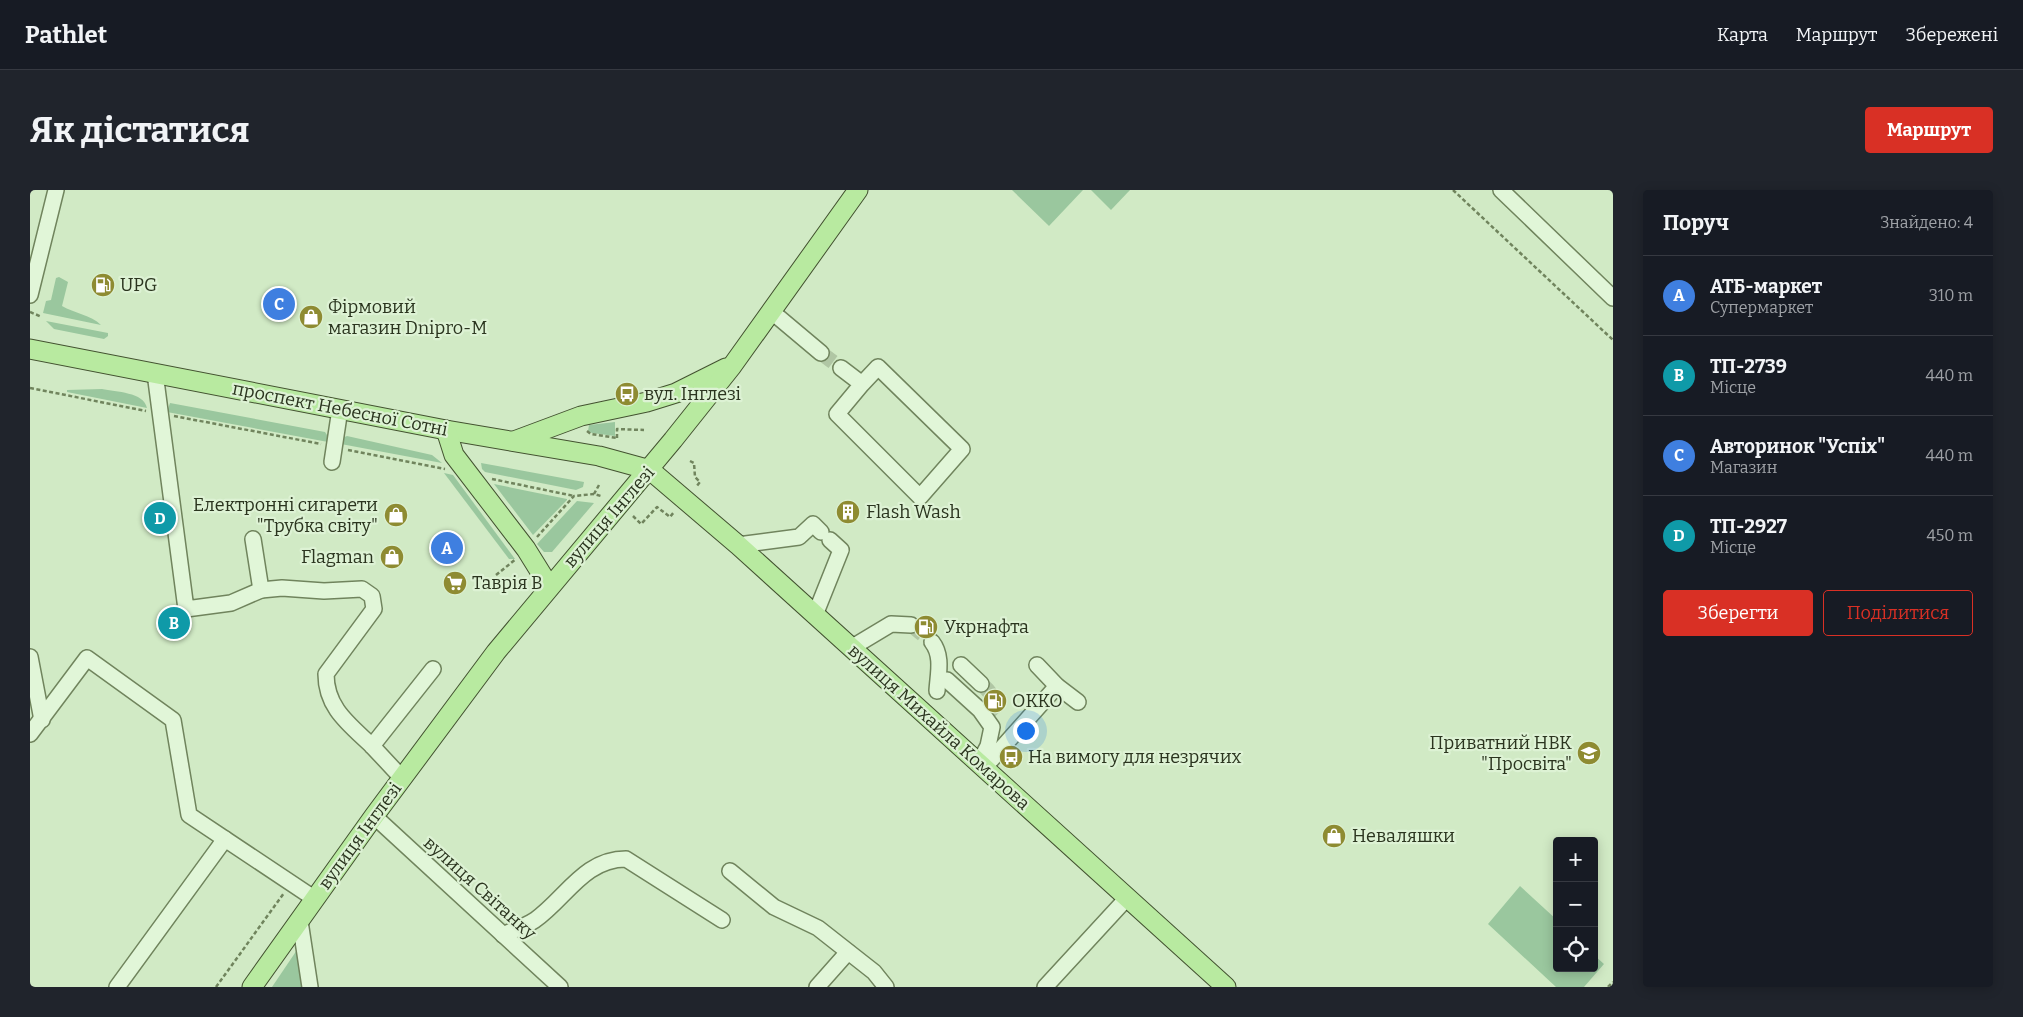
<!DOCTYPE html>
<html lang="uk">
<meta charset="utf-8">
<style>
:root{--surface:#171b24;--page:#20242c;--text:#f1f3f6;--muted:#9ea1a6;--line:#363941;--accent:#d93025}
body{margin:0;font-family:Bitter,serif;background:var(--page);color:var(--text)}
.controls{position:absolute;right:15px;bottom:15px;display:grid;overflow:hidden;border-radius:5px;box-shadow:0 2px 12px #0003}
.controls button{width:45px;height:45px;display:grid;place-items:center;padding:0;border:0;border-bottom:1px solid var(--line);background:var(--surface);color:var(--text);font:25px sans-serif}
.you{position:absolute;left:995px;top:540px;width:18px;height:18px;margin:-12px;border:4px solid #fff;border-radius:50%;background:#1a73e8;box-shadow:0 0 0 8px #1a73e833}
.badge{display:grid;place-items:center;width:32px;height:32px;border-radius:50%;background:var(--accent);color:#fff;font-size:16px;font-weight:700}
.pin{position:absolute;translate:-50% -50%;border:2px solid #fff;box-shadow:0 1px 5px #0006}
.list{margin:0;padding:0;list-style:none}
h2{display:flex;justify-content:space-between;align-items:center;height:65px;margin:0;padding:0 20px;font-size:21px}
h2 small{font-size:16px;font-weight:400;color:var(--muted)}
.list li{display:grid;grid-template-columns:32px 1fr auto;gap:15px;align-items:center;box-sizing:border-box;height:80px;padding:0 20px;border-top:1px solid var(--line)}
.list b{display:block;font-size:19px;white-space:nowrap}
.list p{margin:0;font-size:16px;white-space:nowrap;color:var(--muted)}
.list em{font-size:16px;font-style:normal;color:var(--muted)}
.actions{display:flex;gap:10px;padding:15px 20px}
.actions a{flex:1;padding:11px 0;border:1px solid var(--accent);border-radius:5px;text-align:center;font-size:18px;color:var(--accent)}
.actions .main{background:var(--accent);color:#fff}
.icon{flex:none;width:28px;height:28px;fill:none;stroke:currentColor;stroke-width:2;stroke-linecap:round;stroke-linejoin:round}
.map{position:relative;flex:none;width:1583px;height:797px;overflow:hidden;border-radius:5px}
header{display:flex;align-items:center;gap:30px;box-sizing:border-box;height:70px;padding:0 25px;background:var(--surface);border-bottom:1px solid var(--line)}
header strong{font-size:24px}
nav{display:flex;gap:28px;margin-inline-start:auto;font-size:18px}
.intro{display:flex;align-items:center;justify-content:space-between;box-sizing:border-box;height:120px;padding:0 30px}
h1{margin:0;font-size:35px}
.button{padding:12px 22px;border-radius:5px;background:var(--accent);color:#fff;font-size:18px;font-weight:700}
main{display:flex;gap:30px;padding:0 30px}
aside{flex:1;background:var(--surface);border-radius:5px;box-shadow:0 2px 12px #0003}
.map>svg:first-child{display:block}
</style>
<header>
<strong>Pathlet</strong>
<nav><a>Карта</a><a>Маршрут</a><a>Збережені</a></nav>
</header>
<div class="intro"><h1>Як дістатися</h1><a class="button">Маршрут</a></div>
<main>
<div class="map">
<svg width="1583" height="797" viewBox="0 0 1583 797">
<rect width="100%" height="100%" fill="#d1eac5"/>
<!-- green -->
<g fill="#9ac79e">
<polygon points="982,0 1053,0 1019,36"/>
<polygon points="1061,0 1100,0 1081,20"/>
<path d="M29,87L38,92L32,116C44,123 61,125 71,135L13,123L16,111L21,110L26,88Z"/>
<polygon points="16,131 78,143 78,146 74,149 24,139"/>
<path d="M72,199C86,202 114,202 117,218L37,202V200Z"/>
<polygon points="140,213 295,242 299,248 298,252 137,222"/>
<polygon points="585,232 585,246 562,243 558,241 559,235"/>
<polygon points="317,246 402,265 412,273 311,254 312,248"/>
<polygon points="451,273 554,292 553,297 546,300 455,282 452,279"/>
<polygon points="414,283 423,285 485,369 479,369"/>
<polygon points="464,294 537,309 537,310 503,345"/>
<polygon points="547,311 564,313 522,362 514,362 507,354"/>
<polygon points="1490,696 1527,730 1527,778 1564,778 1564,765 1574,774 1554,797 1526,797 1458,734"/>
<polygon points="269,757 276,797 242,797"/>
</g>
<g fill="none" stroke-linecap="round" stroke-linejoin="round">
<!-- minor-tunnel -->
<g stroke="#b0c6a4" stroke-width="15" stroke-dasharray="15 8" stroke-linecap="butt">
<polyline points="791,163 811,178"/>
<polyline points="881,435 902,452"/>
<path d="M951,494C960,501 963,506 964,517L959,522"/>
</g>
<!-- minor casing -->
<g stroke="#70845d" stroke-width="18">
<g id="minor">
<polyline points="1471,0 1583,108"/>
<polyline points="0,105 26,0"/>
<polyline points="741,121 791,163"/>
<polyline points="811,178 832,194 848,177 932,259 890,307 807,224 832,194"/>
<path d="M125,183L156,419L201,413L231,400L252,398L294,401L332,399L342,406L344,419L296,484C296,518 319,534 342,556L403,479"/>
<polyline points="302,272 310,219"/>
<polyline points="223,349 231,400"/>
<polyline points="708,355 769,347 783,334 791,342"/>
<polyline points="785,425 811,360 800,350"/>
<path d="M902,452C913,466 908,484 907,501"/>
<polyline points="821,458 861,434 881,435"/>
<polyline points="0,467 12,530"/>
<polyline points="931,475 951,494"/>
<polyline points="1007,475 1027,496 1048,512"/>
<polyline points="917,490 950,520 962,537 958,556 949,573"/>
<polyline points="0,544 57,468 143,530 159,625 285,709"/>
<polyline points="342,556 372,588"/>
<polyline points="954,578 1027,496"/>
<polyline points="344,626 530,797"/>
<polyline points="700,681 744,717 788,738 844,782 856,797"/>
<polyline points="270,731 280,797"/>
<path d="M473,745C484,740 496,736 505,730C536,708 554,669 596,669L692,730"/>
<polyline points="87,797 195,649"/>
<polyline points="787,797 818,762"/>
<polyline points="1015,797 1097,708"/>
</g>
</g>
<!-- major casing -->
<g stroke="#435230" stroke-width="21">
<g id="major">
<polyline points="0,159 416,240 569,266 620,280 708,355 1196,797"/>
<polyline points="416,240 424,265 496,359 519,396"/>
<polyline points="484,251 551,226 617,212 646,203 696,178"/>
<polyline points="222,797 344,626 466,462 643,250 702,176 828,0"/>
</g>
</g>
<!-- path -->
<g stroke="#70845d" stroke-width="2.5" stroke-dasharray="4 2.5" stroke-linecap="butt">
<polyline points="1423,0 1583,150"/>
<polyline points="0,122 12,127"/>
<polyline points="0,198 116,221"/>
<polyline points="144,226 291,254"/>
<polyline points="557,241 561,244 587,248"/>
<polyline points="587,248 587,239 614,240"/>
<polyline points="318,260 415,279"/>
<polyline points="660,271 664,273 665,287 670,292 666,297"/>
<polyline points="462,289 544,306"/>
<polyline points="569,295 564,304 571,306"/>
<polyline points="603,326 611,334 627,317 640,327 644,322"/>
<polyline points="507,347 544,306 564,304"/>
<polyline points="466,385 486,369"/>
<polyline points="186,797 254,703"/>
<polyline points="1578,797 1583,792"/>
</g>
<!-- minor -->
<use href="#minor" stroke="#e1f6d8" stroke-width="15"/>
<!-- major -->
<use href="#major" stroke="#b8eaa0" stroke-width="19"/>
</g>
<!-- icons -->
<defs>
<g id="fuel-disc" transform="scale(1.25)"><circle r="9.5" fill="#8e8b32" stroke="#ddf2d4"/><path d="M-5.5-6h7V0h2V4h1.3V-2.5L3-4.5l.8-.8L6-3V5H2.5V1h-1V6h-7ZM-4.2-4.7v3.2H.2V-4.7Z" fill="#fff"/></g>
<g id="shop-disc" transform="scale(1.25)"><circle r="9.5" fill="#8e8b32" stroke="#ddf2d4"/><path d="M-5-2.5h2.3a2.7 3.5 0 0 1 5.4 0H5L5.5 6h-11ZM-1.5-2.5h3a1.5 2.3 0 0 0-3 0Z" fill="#fff"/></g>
<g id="bus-disc" transform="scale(1.25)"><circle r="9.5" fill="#8e8b32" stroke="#ddf2d4"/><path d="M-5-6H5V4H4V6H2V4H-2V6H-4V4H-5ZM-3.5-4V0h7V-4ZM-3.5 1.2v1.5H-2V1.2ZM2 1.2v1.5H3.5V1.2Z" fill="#fff"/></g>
<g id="building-disc" transform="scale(1.25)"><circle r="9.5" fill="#8e8b32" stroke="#ddf2d4"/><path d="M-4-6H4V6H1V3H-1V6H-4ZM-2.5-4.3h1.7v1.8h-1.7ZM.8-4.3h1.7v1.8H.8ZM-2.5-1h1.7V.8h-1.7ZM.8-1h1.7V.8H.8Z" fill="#fff"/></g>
<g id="supermarket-disc" transform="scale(1.25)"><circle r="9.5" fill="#8e8b32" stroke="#ddf2d4"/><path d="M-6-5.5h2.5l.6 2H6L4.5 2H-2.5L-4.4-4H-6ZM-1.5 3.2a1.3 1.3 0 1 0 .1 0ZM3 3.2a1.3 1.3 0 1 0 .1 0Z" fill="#fff"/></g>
<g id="school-disc" transform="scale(1.25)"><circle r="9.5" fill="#8e8b32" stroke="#ddf2d4"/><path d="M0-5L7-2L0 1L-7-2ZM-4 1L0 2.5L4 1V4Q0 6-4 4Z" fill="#fff"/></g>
</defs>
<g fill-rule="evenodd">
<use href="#fuel-disc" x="73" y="95"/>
<use href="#shop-disc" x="281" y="127"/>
<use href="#bus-disc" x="597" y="204"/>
<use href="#building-disc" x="818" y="322"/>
<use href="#shop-disc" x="366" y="325"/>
<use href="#shop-disc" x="362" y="367"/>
<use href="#supermarket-disc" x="425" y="393"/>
<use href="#fuel-disc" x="896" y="437"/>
<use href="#fuel-disc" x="965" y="511"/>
<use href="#school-disc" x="1559" y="563"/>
<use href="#bus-disc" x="981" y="567"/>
<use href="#shop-disc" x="1304" y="646"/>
</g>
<g text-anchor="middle" stroke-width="4.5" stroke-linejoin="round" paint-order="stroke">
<!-- poi labels -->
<g font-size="18" fill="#2b351f" stroke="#ddf2d4" text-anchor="start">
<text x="90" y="101">UPG</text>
<text x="298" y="123">Фірмовий<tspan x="298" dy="21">магазин Dnipro-M</tspan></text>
<text x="614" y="210">вул. Інглезі</text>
<text x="348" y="321" text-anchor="end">Електронні сигарети<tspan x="348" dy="21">"Трубка світу"</tspan></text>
<text x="836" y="328">Flash Wash</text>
<text x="344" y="373" text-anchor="end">Flagman</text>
<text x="442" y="399">Таврія В</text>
<text x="914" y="443">Укрнафта</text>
<text x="982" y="517">ОККО</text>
<text x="1542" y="559" text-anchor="end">Приватний НВК<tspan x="1542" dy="21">"Просвіта"</tspan></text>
<text x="998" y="573">На вимогу для незрячих</text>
<text x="1322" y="652">Неваляшки</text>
</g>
<!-- street labels -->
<g font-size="18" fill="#2b351f" stroke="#ddf2d4">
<text transform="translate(310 219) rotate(11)" y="6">проспект Небесної Сотні</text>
<text transform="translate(579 327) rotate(-49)" y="6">вулиця Інглезі</text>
<text transform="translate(909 537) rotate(42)" y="6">вулиця Михайла Комарова</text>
<text transform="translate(330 646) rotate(-54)" y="6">вулиця Інглезі</text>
<text transform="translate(450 698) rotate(42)" y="6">вулиця Світанку</text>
</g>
</g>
</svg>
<div class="controls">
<button>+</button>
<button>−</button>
<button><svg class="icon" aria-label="locate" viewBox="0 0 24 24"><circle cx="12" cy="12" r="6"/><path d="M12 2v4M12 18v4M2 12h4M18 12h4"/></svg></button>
</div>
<div class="you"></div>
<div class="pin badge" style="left:417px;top:358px;background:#3f7fe0">A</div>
<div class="pin badge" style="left:144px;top:433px;background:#0f9aa8">B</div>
<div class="pin badge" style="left:249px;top:114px;background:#3f7fe0">C</div>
<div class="pin badge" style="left:130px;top:328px;background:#0f9aa8">D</div>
</div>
<aside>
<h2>Поруч<small>Знайдено: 4</small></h2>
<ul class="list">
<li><span class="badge" style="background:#3f7fe0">A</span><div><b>АТБ-маркет</b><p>Супермаркет</p></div><em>310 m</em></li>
<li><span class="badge" style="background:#0f9aa8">B</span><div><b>ТП-2739</b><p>Місце</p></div><em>440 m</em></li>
<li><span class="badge" style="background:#3f7fe0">C</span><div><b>Авторинок &quot;Успіх&quot;</b><p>Магазин</p></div><em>440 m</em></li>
<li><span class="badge" style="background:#0f9aa8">D</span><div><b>ТП-2927</b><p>Місце</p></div><em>450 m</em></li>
</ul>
<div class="actions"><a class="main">Зберегти</a><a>Поділитися</a></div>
</aside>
</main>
